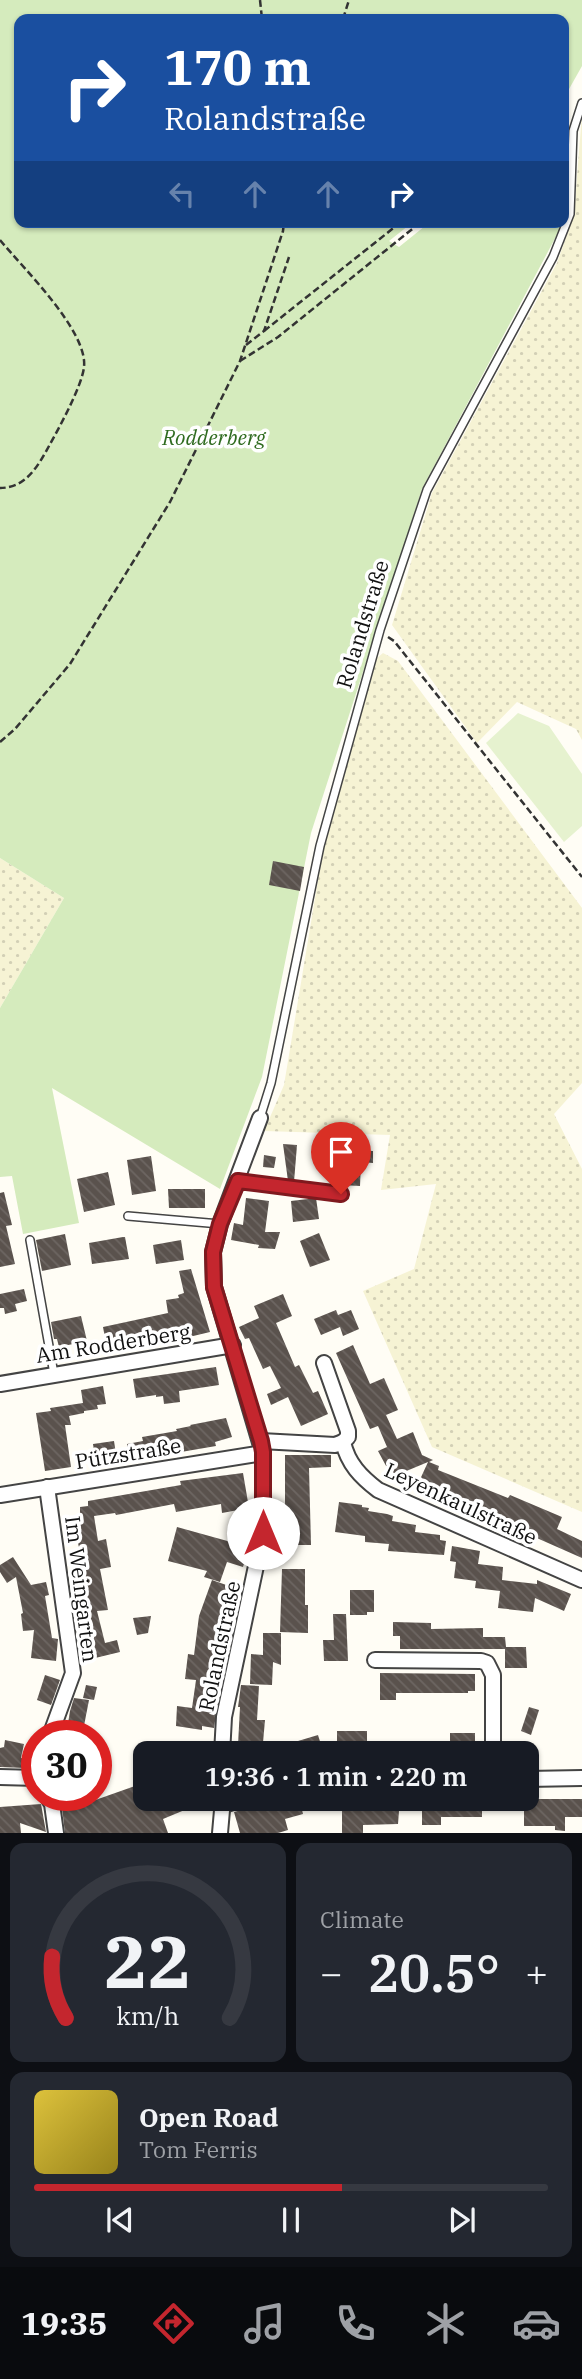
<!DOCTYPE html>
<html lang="en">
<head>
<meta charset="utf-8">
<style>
	body { margin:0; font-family:"IBM Plex Serif",serif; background:#242831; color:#f1f3f6; height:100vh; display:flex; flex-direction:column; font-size:26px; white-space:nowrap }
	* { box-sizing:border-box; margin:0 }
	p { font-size:23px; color:#9ea1a6 }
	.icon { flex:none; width:38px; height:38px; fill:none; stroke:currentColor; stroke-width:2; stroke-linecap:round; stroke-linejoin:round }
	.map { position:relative; height:1833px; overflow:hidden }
	.details { display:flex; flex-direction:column; gap:10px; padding:10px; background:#0d0f14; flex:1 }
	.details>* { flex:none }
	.hud { position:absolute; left:14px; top:14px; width:555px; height:214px; border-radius:14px; box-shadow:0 2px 5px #0004; background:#1a4fa0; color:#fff; overflow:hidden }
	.speed { position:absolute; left:21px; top:1720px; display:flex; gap:14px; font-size:35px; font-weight:700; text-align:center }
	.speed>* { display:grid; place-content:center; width:91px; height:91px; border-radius:50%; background:#171b24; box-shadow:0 2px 5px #0004; line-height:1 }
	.speed .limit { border:10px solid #d22; background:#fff; color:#111 }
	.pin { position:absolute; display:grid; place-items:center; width:60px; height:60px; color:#fff; margin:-72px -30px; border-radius:50% 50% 50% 0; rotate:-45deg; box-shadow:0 0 7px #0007 }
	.pin .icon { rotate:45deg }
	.me { position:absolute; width:77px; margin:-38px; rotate:0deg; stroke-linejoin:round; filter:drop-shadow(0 0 5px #0008) }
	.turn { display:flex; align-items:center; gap:24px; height:147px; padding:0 35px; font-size:32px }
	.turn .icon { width:91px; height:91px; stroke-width:2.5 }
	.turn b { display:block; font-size:49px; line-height:60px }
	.lanes { display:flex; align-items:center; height:66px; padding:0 35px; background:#0003; justify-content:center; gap:35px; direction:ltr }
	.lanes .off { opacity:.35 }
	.big { font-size:52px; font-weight:600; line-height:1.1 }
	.details .widget { flex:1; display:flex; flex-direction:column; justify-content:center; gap:10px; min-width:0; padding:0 24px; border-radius:14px; background:#242831 }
	.details .dial { align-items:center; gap:0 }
	.dial svg { height:182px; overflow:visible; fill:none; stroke:#363941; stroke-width:7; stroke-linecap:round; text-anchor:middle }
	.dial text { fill:#f1f3f6; stroke:none }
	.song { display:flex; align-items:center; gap:21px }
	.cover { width:84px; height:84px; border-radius:10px; background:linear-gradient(135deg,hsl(50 70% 55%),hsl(50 70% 35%)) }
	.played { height:7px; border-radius:4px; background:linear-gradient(90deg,#c4262e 60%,#363941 60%) }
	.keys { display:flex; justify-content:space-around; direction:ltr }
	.heat { display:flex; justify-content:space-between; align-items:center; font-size:38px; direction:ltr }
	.details .tiles { flex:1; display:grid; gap:10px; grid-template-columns:1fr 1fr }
	.widget:last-child { grid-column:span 2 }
	.trip { position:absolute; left:133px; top:1741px; width:406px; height:70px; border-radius:14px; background:#171b24; box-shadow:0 2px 5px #0004; font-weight:600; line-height:70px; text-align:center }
	.tab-bar { display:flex; height:112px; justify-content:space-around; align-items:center; background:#090b0e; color:#9ea1a6 }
	.tab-bar .icon { width:49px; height:49px }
	.tab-bar .active { color:#c4262e }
	.tab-bar b { font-size:32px; color:#f1f3f6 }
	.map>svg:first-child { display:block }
	.farmland { fill:url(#farmland-dots) }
	.green { fill:#d5ebbd }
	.pitch { fill:#e6f2cf }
	.building { fill:url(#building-back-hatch) }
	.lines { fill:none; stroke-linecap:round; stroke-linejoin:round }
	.service-casing { stroke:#444; stroke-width:10 }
	.minor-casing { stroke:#444; stroke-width:18 }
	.path { stroke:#333; stroke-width:2.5; stroke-dasharray:7 3.5; stroke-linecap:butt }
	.service { stroke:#fff; stroke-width:7 }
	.minor { stroke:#fff; stroke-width:14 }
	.route-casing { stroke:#7f191e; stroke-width:18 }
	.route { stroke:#c4262e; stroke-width:12 }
	.labels { text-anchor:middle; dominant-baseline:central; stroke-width:7; stroke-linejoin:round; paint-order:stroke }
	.park-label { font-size:21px; font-style:italic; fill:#2f6b1f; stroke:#fff }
	.street-label { font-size:21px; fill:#111; stroke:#fff }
</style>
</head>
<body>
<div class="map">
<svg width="582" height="1833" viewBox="0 0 582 1833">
	<defs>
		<pattern id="farmland-dots" width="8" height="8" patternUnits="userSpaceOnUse" patternTransform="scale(1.75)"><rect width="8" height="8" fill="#f6f3d4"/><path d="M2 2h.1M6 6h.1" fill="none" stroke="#d2cfb5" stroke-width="1.8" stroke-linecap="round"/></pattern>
		<pattern id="building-back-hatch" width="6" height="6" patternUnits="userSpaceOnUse" patternTransform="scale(1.75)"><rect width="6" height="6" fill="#5a524d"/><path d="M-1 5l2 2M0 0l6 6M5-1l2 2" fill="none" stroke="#6d6662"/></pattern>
	</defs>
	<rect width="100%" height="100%" fill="#fffdf5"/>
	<!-- farmland -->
	<g class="farmland">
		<path d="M582,114V740L576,729L517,702L477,743L392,625L432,493L557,263L574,215Z"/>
		<path d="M383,653L398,661L582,908V1083L554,1114L582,1169V1512L432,1447L363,1291L414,1269L436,1184L381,1190L390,1135L264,1131L284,1085L324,844L371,674L377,658Z"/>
		<path d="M0,858L64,898L0,1008Z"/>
	</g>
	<!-- green -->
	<g class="green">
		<path d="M0,0H582V66L564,98V19H19V222H413L389,241L399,247L430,222H560V229L422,489L311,833L262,1077L220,1189L52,1088L79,1223L23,1234L12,1176L0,1177V1008L64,898L0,858Z"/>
		<path d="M564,129L570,136L564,198Z"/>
	</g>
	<!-- pitch -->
	<path class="pitch" d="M518,713L549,726L582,774V826L564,842L486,743Z"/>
	<!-- building -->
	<g class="building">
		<path d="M273,861L304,867L300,891L269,885Z"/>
		<path d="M283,1144L297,1145L294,1182L288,1181Z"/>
		<path d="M343,1149L373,1151V1163L361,1162L360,1186L341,1185Z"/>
		<path d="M264,1155L276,1157L274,1168L263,1167Z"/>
		<path d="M151,1156L156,1191L132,1195L127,1160Z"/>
		<path d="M108,1172L115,1205L84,1212L77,1179Z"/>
		<path d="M168,1189H205V1208H169Z"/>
		<path d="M4,1192L12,1225L6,1226L15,1264L0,1267V1193Z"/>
		<path d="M246,1198L269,1201L265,1232H280L275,1249L258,1248L259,1245L231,1240L234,1223L243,1225Z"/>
		<path d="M316,1198L319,1219L293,1222L291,1201Z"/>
		<path d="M319,1233L330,1260L310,1267L300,1241Z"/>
		<path d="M65,1234L71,1265L42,1271L36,1240Z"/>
		<path d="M123,1237H125L129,1259L92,1264L89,1243Z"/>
		<path d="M181,1240L184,1260L156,1264L153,1245Z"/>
		<path d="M191,1269L210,1332L189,1337V1334L112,1347L110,1337L105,1338L103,1327L168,1313L166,1300L179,1298L178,1295L184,1293L179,1271Z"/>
		<path d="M24,1289L27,1301L15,1304L17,1311L5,1314L4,1308H0V1294Z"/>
		<path d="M283,1294L292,1316L276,1323L295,1367L299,1365L313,1393L318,1391L328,1414L301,1426L288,1397L271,1405L267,1394L281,1388L270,1366L263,1369L249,1338L245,1339L239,1327L259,1318L254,1306Z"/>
		<path d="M336,1310L338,1315L351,1310L359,1329L343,1336L340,1327L321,1335L314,1319Z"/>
		<path d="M81,1316L87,1341L59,1347L57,1339H54L51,1322Z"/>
		<path d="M353,1345L370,1384L384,1378L398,1410L386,1415L397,1439L413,1432L422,1455L433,1460L429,1462L439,1466L438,1470L508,1498L510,1495L562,1517L557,1529L582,1541V1558L530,1535L523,1543L512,1538L521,1530L417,1486L428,1462L392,1477L378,1451L387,1447L378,1426L370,1429L336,1353Z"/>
		<path d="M216,1367L219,1385L179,1391L180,1402L164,1404L163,1396L156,1397V1395L136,1398L133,1379Z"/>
		<path d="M103,1386L106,1404L97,1405L98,1409L84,1411V1407V1413L69,1416L71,1425H65L71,1467L45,1471L36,1413L51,1411L50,1408L83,1403L81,1390Z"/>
		<path d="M226,1418L232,1437L215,1442L216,1446L146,1458L145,1454L129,1456L127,1444L143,1441L142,1437L177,1431L176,1429L191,1426L190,1425Z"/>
		<path d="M114,1441L116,1454L95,1458L93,1444Z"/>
		<path d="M285,1455H331V1467L309,1468L311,1545H285Z"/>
		<path d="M243,1473L249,1508L222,1513L221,1504L176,1512L174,1504L116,1515L115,1513L94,1516L98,1541L106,1539L111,1567L100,1569L108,1610L97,1611L105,1643L117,1640L120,1652L91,1659L85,1635L91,1631L83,1587L87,1586L73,1519L80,1518V1507L88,1506V1501L181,1485L180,1481Z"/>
		<path d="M339,1502L362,1505V1507L369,1508L368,1511L387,1514L393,1516L392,1521L416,1525L415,1532L440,1535V1540L446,1541L444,1555L388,1551L389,1544L365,1542V1536L335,1532Z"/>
		<path d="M177,1527L249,1547L243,1567L227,1562L220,1582L204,1577L207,1571L168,1561Z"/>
		<path d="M452,1546L480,1551L478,1564L503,1567L502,1580L537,1584V1580L571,1594L564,1611L535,1598L533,1612L498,1608L500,1591L475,1588L476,1581L454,1578L456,1562L450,1561Z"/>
		<path d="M13,1557L31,1585L46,1582L49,1595L45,1596L52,1638L58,1639L56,1661L31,1658L34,1630L23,1631L21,1614L23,1613L16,1577L7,1583L0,1572V1565Z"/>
		<path d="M282,1569H305V1605H308V1633L280,1632Z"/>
		<path d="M212,1580L232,1587L231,1592L233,1593L222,1631L232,1632L228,1650L218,1647L212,1699L218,1700L214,1728L202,1726V1730L176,1726L177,1706L192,1708L196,1680L185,1679L188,1654L194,1655L199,1616Z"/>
		<path d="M350,1590H374V1612H367V1615H350Z"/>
		<path d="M333,1614H346L348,1661H324L323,1640H334Z"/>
		<path d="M151,1616L148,1633L137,1635L133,1618Z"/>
		<path d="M393,1622L431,1623V1629L483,1628V1637H505L506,1647H526L527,1668H505V1649H400V1636H393Z"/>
		<path d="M263,1633H281V1665L273,1662L272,1685L250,1684L251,1654L263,1655Z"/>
		<path d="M380,1673L475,1674V1691H468V1693H396V1700H380Z"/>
		<path d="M45,1675L60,1680L51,1705L37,1700Z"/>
		<path d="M86,1685L97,1687L94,1700L83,1698Z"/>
		<path d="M241,1685L259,1686L257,1720H265L262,1754H240L238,1745L240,1707H238Z"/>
		<path d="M74,1698L89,1700L82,1736H66L70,1711Z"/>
		<path d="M529,1707L539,1710L531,1735L521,1731Z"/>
		<rect x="337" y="1731" width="30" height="23"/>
		<path d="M450,1733H475V1754L411,1753V1741H450Z"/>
		<path d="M318,1735L324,1754H301L298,1741Z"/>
		<path d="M5,1740L24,1744L21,1758L26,1759L25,1768L0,1767V1748L4,1747Z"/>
		<path d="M135,1786L140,1799L145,1797V1799H211L163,1819L168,1833H65L62,1808L66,1807L63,1796H82L84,1804Z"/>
		<path d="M380,1799H482V1817H441V1825H422V1810L399,1811L398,1824L363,1825V1833H342V1807H380Z"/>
		<path d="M524,1799H582V1817H565V1831L555,1830V1826H524Z"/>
		<path d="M268,1802L270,1808L300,1802L303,1814L285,1819L288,1830L278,1833H240L234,1812Z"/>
		<path d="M41,1804L46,1832L20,1823L21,1833H0V1807Z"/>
	</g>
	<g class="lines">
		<defs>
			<g id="service">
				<path d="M260,1118L271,1083L320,846L380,630L427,490L553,257L570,214L573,131L582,103"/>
				<path d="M238,1181L341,1194"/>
				<path d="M128,1216L220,1224"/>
				<path d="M30,1240L54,1374"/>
			</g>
			<g id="minor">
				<path d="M324,1363L348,1431V1437L343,1442C348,1464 361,1477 378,1490L582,1580"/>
				<path d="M0,1384L233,1345"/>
				<path d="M261,1441L335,1445L343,1442"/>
				<path d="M47,1487L73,1673L50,1736"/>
				<path d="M0,1495L263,1453"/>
				<path d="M375,1660L481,1661L487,1663L493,1675V1754"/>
				<path d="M222,1754L224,1717L263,1533V1453L214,1287L213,1252L220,1224L260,1118"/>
				<path d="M0,1777L37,1778"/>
				<path d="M527,1779L582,1778"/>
				<path d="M47,1796L52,1804L56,1833"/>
				<path d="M224,1805L243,1799"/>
				<path d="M220,1833L223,1799"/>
			</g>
		</defs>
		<!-- service casing -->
		<use href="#service" class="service-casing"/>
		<!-- minor casing -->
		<use href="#minor" class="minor-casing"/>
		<!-- path -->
		<g class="path">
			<path d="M260,0L262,19"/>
			<path d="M343,19L349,0"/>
			<path d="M0,240C23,268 88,331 84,367C82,386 59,428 49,446C38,466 26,488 0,488"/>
			<path d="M264,331L401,222"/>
			<path d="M246,345L264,331L289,257"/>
			<path d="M240,361L278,337L421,222"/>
			<path d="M388,637L394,641L582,877"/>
			<path d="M0,742L15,729L70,664L170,502L240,361L283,231L284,222"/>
		</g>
		<!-- service -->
		<use href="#service" class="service"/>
		<!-- minor -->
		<use href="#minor" class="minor"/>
	</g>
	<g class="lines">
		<defs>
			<path id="route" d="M263,1533V1452L261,1441L214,1287L213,1252L220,1224L238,1181L341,1194"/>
		</defs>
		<!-- route casing -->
		<use href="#route" class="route-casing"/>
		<!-- route -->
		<use href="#route" class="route"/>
	</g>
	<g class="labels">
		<!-- park labels -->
		<g class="park-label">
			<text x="214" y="437">Rodderberg</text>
		</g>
		<!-- street labels -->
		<g class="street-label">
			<text transform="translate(362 624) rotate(-73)">Rolandstraße</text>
			<text transform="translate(113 1343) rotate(-9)">Am Rodderberg</text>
			<text transform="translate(128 1453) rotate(-9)">Pützstraße</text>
			<text transform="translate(461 1503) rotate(25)">Leyenkaulstraße</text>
			<text transform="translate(82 1589) rotate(83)">Im Weingarten</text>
			<text transform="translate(219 1646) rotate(-78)">Rolandstraße</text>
		</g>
	</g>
</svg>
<div class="speed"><div class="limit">30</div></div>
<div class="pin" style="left:341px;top:1194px;background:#d93025"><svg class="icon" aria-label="arrive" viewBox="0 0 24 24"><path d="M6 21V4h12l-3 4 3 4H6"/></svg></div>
<svg class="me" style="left:263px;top:1533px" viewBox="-20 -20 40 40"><circle r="19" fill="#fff"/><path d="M0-13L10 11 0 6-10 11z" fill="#c4262e"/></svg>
<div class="trip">19:36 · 1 min · 220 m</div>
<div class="hud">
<div class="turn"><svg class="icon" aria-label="right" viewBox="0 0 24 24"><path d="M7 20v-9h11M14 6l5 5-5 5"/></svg><div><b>170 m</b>Rolandstraße</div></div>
<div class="lanes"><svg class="icon off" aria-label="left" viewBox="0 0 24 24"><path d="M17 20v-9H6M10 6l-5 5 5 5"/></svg><svg class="icon off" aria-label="ahead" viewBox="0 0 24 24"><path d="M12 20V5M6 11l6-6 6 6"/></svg><svg class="icon off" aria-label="ahead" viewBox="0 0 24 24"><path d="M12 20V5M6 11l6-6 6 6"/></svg><svg class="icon" aria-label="right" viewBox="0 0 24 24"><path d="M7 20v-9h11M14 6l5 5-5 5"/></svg></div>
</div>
</div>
<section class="details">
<div class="tiles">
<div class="widget dial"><svg viewBox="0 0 100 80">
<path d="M14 69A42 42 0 1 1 86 69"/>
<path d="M14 69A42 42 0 0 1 8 42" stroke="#c4262e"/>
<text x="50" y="56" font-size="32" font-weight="700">22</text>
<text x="50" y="72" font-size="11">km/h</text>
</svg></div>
<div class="widget"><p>Climate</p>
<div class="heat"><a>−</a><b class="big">20.5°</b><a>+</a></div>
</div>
<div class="widget">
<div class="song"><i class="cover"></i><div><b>Open Road</b><p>Tom Ferris</p></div></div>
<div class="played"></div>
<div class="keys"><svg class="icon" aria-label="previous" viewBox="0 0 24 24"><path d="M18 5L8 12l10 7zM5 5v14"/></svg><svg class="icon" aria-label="pause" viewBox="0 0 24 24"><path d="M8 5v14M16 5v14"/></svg><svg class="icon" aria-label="next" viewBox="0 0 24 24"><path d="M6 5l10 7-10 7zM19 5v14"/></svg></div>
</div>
</div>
</section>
<nav class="tab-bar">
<b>19:35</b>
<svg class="icon active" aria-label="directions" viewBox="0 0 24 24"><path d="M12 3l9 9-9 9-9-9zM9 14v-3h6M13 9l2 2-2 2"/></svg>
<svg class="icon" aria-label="music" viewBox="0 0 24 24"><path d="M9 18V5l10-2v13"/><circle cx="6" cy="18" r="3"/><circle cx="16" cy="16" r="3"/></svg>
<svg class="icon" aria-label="phone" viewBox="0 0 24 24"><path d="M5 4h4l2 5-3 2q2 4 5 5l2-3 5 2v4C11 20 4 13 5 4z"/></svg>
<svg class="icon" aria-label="climate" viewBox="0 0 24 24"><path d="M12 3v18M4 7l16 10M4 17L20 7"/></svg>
<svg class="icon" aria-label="car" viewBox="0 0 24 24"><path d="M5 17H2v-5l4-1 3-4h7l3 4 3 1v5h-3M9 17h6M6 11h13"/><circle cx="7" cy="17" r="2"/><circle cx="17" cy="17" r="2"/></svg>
</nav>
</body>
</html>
